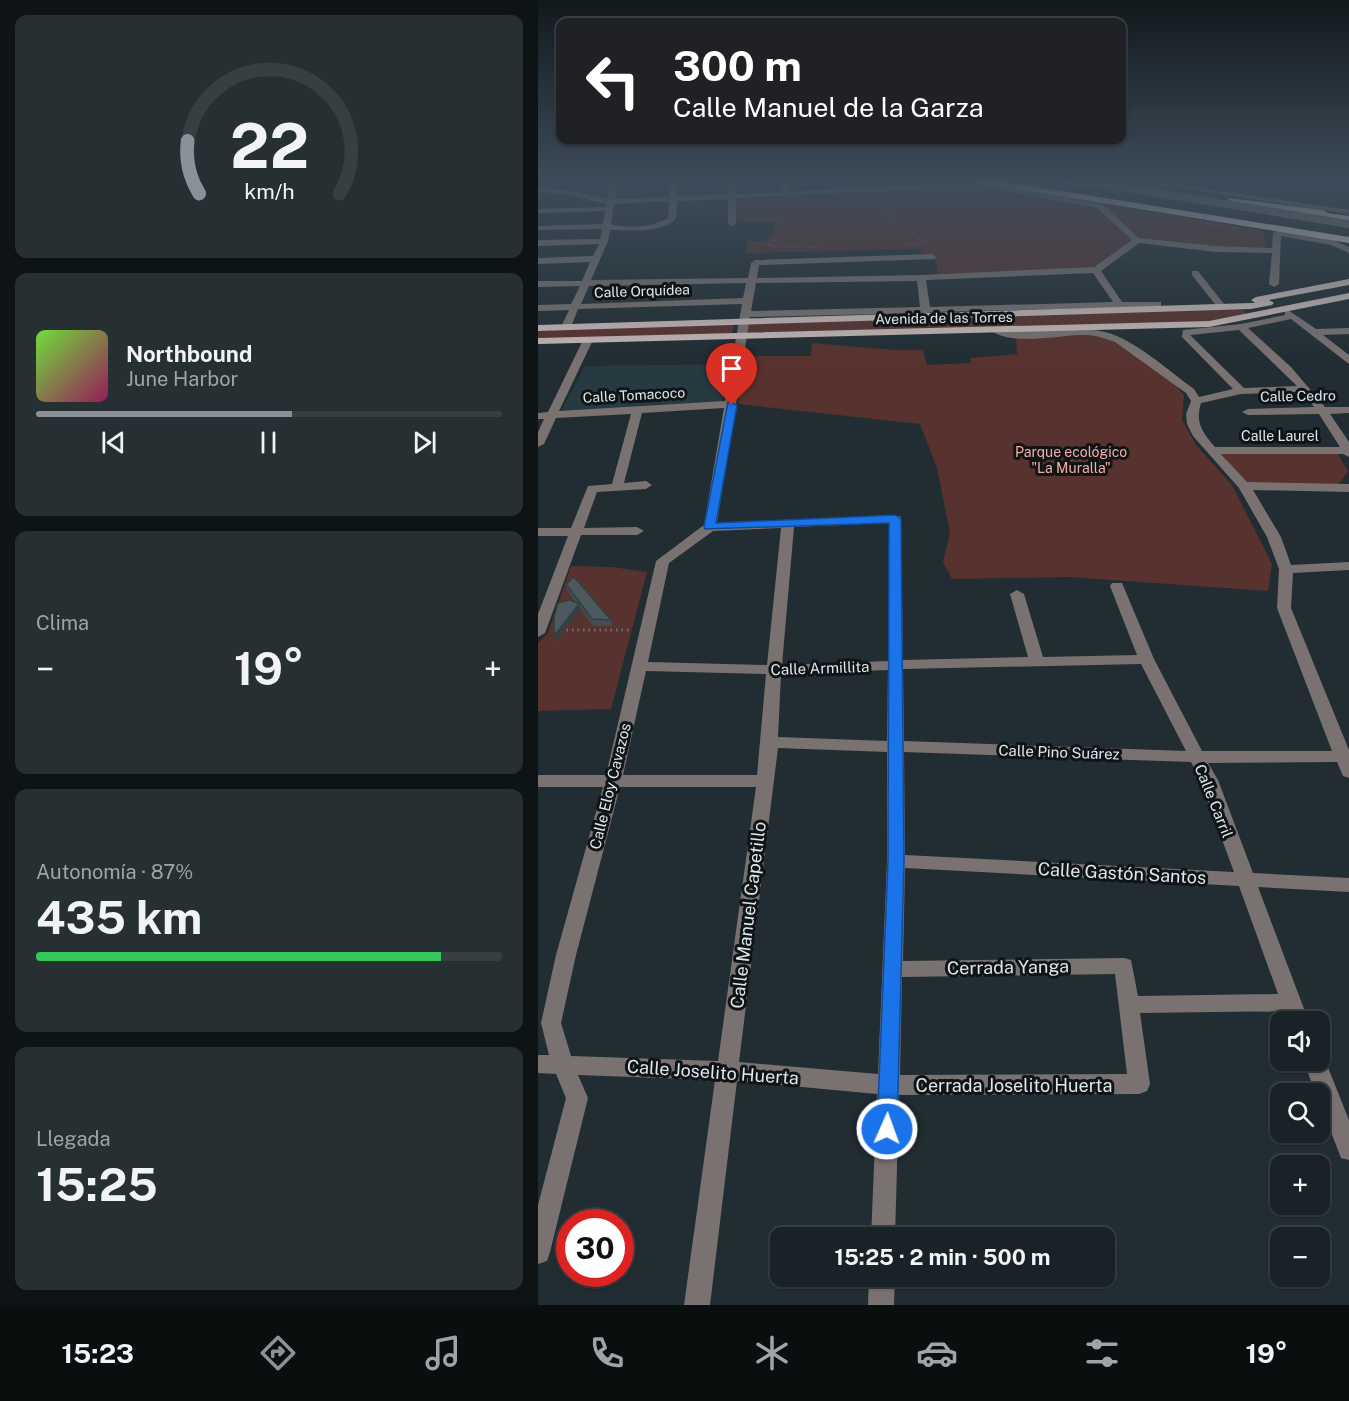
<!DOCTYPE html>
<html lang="es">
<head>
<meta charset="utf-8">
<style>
	body { margin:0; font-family:"Public Sans",sans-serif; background:#262f32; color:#f1f3f6; height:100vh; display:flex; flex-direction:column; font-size:22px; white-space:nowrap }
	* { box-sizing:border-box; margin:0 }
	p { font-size:20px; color:#9fa4a7 }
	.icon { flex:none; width:33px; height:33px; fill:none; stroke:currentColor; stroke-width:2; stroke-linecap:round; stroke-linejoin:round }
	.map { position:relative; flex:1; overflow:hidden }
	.details { display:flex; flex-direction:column; gap:15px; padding:15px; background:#0e1315; width:538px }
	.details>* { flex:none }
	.banner { position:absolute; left:18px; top:18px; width:570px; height:126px; border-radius:12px; box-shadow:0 2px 4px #0004,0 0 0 2px #373f43; background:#202124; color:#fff; overflow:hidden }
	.controls { position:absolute; left:732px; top:1011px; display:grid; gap:12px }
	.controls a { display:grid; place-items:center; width:60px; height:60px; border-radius:12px; background:#192226; box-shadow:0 2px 4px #0004,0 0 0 2px #373f43; font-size:30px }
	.speed { position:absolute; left:18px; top:1209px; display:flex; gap:12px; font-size:30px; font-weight:700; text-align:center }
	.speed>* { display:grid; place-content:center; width:78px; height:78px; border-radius:50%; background:#192226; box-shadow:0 2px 4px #0004,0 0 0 2px #373f43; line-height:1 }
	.speed .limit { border:9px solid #d22; background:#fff; color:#111 }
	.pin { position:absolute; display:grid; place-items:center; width:51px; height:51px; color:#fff; margin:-62px -26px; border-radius:50% 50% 50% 0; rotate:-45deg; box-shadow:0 0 6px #0007 }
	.pin .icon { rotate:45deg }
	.me { position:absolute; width:66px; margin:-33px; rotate:2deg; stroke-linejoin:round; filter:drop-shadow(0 0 4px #0008) }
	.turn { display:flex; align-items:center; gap:21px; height:126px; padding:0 18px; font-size:27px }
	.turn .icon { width:78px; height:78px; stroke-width:2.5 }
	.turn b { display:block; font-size:42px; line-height:51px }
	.big { font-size:45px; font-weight:700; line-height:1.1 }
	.details .card { flex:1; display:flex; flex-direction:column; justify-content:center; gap:9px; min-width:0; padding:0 21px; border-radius:12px; background:#262f32 }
	.details .dial { align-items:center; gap:0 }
	.dial svg { height:156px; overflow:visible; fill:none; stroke:#373f43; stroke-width:7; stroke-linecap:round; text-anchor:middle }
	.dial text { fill:#f1f3f6; stroke:none }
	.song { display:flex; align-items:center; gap:18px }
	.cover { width:72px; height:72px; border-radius:9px; background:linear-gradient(135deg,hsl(100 70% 55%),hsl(330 70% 35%)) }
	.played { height:6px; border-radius:3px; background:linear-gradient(90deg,#8c9099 55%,#373f43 55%) }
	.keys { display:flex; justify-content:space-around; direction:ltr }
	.heat { display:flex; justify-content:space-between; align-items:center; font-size:33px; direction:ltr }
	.charge { height:9px; border-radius:4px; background:linear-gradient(90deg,#34c759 87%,#373f43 0) }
	.trip { position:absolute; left:232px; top:1227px; width:345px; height:60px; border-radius:12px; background:#192226; box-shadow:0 2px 4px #0004,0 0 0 2px #373f43; font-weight:700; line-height:60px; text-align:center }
	.menu { display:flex; height:96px; justify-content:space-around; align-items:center; background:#0a0e0f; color:#9fa4a7 }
	.menu .icon { width:42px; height:42px }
	.menu .current { color:#8c9099 }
	.menu b { font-size:27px; color:#f1f3f6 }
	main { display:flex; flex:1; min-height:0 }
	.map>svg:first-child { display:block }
	.built { fill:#273a41 }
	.green { fill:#58322e }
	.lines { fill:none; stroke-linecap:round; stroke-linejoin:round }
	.minor-tunnel { stroke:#3e494e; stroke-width:8; stroke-dasharray:8 4.5; stroke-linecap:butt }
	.path-far1 { stroke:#667175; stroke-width:1.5; stroke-dasharray:1 2; stroke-linecap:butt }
	.path { stroke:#667175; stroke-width:3; stroke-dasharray:1.5 4; stroke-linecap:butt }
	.minor { fill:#797271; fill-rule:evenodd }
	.major { fill:#c7b9b7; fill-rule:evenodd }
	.highway { fill:#e6d5d3; fill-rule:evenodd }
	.path-bridge { stroke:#667175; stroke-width:1.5; stroke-dasharray:1 2; stroke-linecap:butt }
	.minor-bridge { stroke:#797271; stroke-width:8 }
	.wall { fill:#414d52 }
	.shaded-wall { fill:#353f42 }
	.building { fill:#4c5a5f; stroke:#353f42; stroke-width:1.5 }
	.route { fill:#1a73e8; stroke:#114b97; stroke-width:1.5 }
	.labels { text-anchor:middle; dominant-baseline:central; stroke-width:6; stroke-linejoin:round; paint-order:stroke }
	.far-street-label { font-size:14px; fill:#dfe7eb; stroke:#0f1417 }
	.far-park-label { font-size:14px; fill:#f6aea4; stroke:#0f1417 }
	.street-label { font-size:15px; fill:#dfe7eb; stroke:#0f1417 }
	.near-street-label { font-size:18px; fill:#dfe7eb; stroke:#0f1417 }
</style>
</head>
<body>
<main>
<section class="details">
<div class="card dial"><svg viewBox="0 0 100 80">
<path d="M14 69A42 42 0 1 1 86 69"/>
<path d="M14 69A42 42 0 0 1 8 42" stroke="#8c9099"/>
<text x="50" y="56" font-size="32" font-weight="700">22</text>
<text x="50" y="72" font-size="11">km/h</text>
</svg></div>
<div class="card">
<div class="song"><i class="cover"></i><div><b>Northbound</b><p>June Harbor</p></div></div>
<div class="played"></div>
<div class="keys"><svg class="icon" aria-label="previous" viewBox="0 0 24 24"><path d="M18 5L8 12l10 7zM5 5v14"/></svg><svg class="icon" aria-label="pause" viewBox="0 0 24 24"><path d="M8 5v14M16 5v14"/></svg><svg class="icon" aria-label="next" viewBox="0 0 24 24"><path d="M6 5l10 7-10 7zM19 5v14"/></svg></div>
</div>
<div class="card"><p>Clima</p>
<div class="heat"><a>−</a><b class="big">19°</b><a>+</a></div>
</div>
<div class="card"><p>Autonomía · 87%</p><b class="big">435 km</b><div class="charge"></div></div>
<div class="card"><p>Llegada</p><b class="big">15:25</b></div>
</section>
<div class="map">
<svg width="811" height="1305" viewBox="0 0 811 1305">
	<rect width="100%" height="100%" fill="#212d32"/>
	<!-- built -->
	<path class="built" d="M192,364L183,403L23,411L47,366Z"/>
	<!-- green -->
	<g class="green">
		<path d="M442,188L556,206L594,240L550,270L400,275L397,257H386L380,249L208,253L209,241H229L238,222H199V199Z"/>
		<path d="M560,203L725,230L728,249L680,248L602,238Z"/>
		<path d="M697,309L707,311L708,315L670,322L207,334L209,324Z"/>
		<path d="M196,325L194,333L191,335L0,341V329Z"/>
		<path d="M551,335L574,340L636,383L646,395L644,420L658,445L694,485L734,564L730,591L531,577L414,579L405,562L412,533L399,468L382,424L200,404L206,356H273L274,343L358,350H385L389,365L433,363L432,358L479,354L478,338Z"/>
		<path d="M683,453L800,454L810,471L800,485L710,484Z"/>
		<path d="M33,566L74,567L109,572L73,709L0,711V643L10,633Z"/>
	</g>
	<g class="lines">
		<!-- minor-tunnel -->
		<path class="minor-tunnel" d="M476,187L488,179"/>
		<!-- path-far1 -->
		<g class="path-far1">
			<path d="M341,200L356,222L387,243"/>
			<path d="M206,220L239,219L250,224L231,246"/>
			<path d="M368,244L387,243"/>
			<path d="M231,246L280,247"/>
		</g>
		<!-- path -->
		<path class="path" d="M23,630H94"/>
		<!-- minor -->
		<g class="minor">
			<path d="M72,179H80L77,199L131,197L132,179H140L139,196L190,194V179H198V194L245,192L242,179H250L252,191L448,183L564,204L601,238L678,246L734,248L735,233L739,231L795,240L811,247V253L793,245L743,236L741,284L736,287L731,284L734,253L678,252L601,243L563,271L584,302H623V306L620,307L392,312L391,317H385L383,313L212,317L179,523L362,516L363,519L365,660L490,657L472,594L479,590L486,594L505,657L599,655L572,586L574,583H584L616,659L664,751H794L739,608L741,569L729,537L701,488L655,436L649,424L648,414L653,401L648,393L577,342C568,339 560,336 550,335C522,334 475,347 452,330L457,327C494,336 530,324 567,332C596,339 631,371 656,389L661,397L695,389L644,337L645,330L703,324L747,315V311L750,310L778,329L811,328V334L785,335L811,355V364L753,319L710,328L753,367L787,407H811V413L792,414L811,442V457L805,454H683L709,482L811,484V492L715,490L743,537L753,565L811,562V570L755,573L753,608L811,750V778L805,776L799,762L670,763L680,780L715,873L811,878V892L720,887L771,1022H750L746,1011L602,1013L612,1084L609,1091L601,1094L361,1095L357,1238H333L339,1094L199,1081L172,1305H146L177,1080L40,1075L50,1098L12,1252L9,1261L0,1264V1205L28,1098L18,1074L0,1073V1055H11L3,1023L18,955L65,787H0V775H68L118,561L166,525L186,408L104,413L86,483L108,481L114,485L108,489L59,492L46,528L99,527L106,531L99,535H43L7,633L0,637V614L30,536H0V528H33L50,486L74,484L93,414L18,418L6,444L0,447V432L6,419H0V413L10,412L45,340L50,337L55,340L21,411L187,401L204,304L40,309L33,327L28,330L23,327L31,310L0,311V305L33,304L42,286L0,287V281H44L52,262L0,264V258L55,256L61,244L0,246V240L62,239L64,229L0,230V226L65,224L67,211L0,213V209L68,207V204L27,194L0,192V188L28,190L69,199ZM444,187L559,208L594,240L556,267L383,275L219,278L221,265L397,259L398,257L394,254L217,260L213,263L210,278L53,280L70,241L72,230C93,230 121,234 138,219L139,201L190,199V224L194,226L198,224V198ZM131,201L130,218C115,227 89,229 73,224L76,204ZM555,273L575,302L392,307L388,280ZM379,281L382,307L213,311L218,283ZM208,283L205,298L43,304L51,286ZM701,330L759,386L706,388L652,335ZM764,392L776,407L710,409L704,412L710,415L781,414L802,447H677C664,432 657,422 663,403L703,394ZM351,523L350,661L244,665L256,527ZM243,528L229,665L110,662L131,563L175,531ZM603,664L648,751L366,741L365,669ZM350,670L349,741L240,737L243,674ZM108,671L228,674L219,775H85ZM240,748L349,752V861L340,1074L201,1062ZM366,752L653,762L662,780L696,872L367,855ZM82,787H218L180,1061L33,1056L23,1023L38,955ZM367,868L701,886L740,994L600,996L593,960L586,958L365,961ZM577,974L589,1074L362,1075L364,977Z"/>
			<path d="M584,179H602L811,210V214Z"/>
			<path d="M654,271H660L686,304V308H680L654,275Z"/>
			<path d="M782,1053L787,1060L811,1120V1160L803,1158L782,1103V1094H778L765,1060H782Z"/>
			<path d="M331,1276H357L356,1305H330Z"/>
		</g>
		<!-- major -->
		<g class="major">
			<path d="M811,279V285L731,300L736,303L734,305L713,309L0,331V325L713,303H717L713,300L718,297Z"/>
			<path d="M811,293V299L671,327L0,344V338L671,321Z"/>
		</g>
		<!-- highway -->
		<g class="highway">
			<path d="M430,179H449L811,237V243L434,182Z"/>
			<path d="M514,179H536L558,184L554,187L518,182Z"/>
			<path d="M692,198L785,210L790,213L811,216V222L689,203V199Z"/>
		</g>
		<!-- path-bridge -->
		<path class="path-bridge" d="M670,215L661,222L703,229"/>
		<!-- minor-bridge -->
		<path class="minor-bridge" d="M533,179L811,224"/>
	</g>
	<!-- wall -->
	<path class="wall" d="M28,584L73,620L74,626H55L42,608V610L17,642L16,636L38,603L29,590Z"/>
	<!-- shaded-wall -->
	<path class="shaded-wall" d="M41,604L42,610L17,642L16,636Z"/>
	<!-- building -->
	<g class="building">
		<path d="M36,577L73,620L54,619L28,584Z"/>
		<path d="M32,600L41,604L16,636V617L20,603Z"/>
	</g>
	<!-- sky -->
	<linearGradient id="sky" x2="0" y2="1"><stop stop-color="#12191c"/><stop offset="0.5" stop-color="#3d4c5a"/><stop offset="1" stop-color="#3d4c5a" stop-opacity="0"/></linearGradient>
	<rect width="811" height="361" fill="url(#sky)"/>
	<!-- route -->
	<path class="route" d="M190,402L199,405L178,523L357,515L363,519L366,861L359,1129L356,1136L349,1138L342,1136L339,1129L350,861L351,523L167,529L166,527Z"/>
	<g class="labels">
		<!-- far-street labels -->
		<g class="far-street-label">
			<text transform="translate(104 291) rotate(-2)">Calle Orquídea</text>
			<text transform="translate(406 318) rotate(-1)">Avenida de las Torres</text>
			<text transform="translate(96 395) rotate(-3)">Calle Tomacoco</text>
			<text transform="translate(760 396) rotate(-1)">Calle Cedro</text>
			<text x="742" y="436">Calle Laurel</text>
		</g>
		<!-- far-park labels -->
		<g class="far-park-label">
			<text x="533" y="452">Parque ecológico<tspan x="533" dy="16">"La Muralla"</tspan></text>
		</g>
		<!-- street labels -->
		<g class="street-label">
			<text transform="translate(282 668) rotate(-2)">Calle Armillita</text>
			<text transform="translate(521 752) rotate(2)">Calle Pino Suárez</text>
			<text transform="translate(72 786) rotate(-76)">Calle Eloy Cavazos</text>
			<text transform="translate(676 801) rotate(68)">Calle Carril</text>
		</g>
		<!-- near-street labels -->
		<g class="near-street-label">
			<text transform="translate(584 873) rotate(3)">Calle Gastón Santos</text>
			<text transform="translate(210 915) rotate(-83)">Calle Manuel Capetillo</text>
			<text transform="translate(470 967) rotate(-1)">Cerrada Yanga</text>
			<text transform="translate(175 1072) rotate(4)">Calle Joselito Huerta</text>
			<text x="476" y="1085">Cerrada Joselito Huerta</text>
		</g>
	</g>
</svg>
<div class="controls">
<a><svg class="icon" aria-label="sound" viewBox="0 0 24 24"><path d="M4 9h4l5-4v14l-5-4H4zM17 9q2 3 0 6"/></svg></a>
<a><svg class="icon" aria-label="search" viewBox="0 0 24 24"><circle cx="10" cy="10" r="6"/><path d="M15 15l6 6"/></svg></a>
<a>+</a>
<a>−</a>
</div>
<div class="speed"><div class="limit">30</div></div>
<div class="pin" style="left:194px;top:405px;background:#d93025"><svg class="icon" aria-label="arrive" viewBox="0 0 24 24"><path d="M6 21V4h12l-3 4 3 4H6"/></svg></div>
<svg class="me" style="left:349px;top:1129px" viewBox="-20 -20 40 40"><circle r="17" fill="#1a73e8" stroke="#fff" stroke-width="3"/><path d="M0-11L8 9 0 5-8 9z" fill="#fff"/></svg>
<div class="trip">15:25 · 2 min · 500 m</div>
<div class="banner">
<div class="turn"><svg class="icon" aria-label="left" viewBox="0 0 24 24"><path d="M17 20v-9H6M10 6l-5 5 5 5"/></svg><div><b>300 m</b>Calle Manuel de la Garza</div></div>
</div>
</div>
</main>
<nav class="menu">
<b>15:23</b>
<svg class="icon current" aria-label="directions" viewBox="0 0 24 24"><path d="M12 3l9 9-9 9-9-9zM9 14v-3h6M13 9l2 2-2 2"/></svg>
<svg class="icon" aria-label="music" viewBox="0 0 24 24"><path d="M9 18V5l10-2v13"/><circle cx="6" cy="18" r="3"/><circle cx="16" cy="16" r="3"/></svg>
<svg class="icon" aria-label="phone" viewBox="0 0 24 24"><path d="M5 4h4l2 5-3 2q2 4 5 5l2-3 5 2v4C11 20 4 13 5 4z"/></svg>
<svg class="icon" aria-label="climate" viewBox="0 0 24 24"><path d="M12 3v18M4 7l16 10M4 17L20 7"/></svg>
<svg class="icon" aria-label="car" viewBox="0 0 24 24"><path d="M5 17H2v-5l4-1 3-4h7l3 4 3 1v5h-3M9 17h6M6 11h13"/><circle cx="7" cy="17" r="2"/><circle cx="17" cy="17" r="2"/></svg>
<svg class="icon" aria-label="filters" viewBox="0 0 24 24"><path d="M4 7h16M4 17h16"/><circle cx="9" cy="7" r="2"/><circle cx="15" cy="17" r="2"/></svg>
<b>19°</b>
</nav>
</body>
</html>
